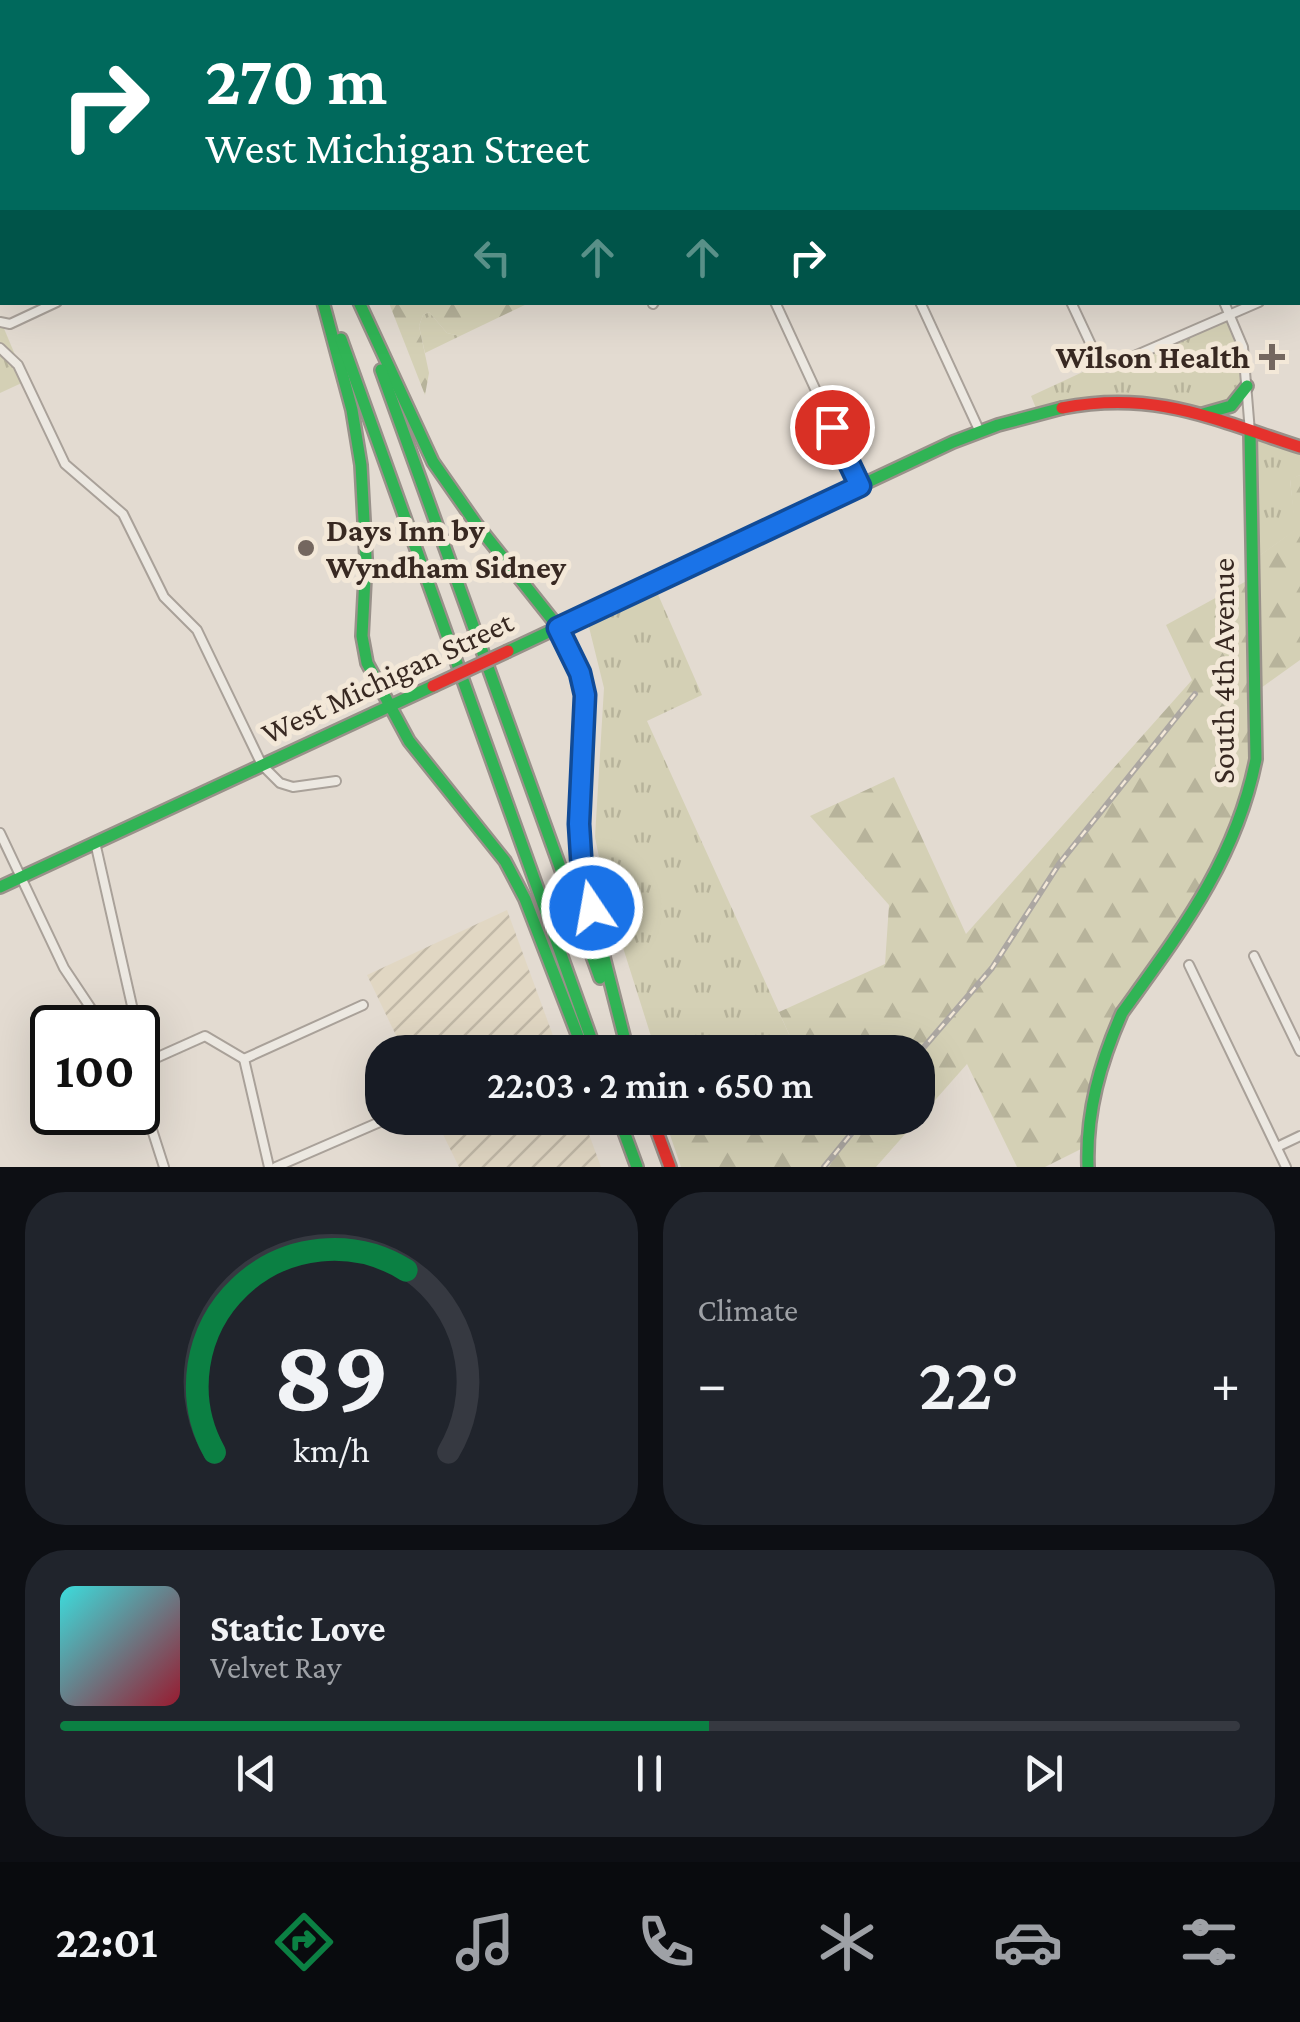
<!DOCTYPE html>
<html lang="en">
<head>
<meta charset="utf-8">
<style>
	body { margin:0; font-family:"Crimson Pro",serif; background:#20242c; color:#f1f3f6; height:100vh; display:flex; flex-direction:column; font-size:38px; white-space:nowrap }
	* { box-sizing:border-box; margin:0 }
	p { font-size:32px; color:#9ea1a6 }
	.icon { flex:none; width:55px; height:55px; fill:none; stroke:currentColor; stroke-width:2; stroke-linecap:round; stroke-linejoin:round }
	.map { position:relative; height:1167px; overflow:hidden }
	.side { display:flex; flex-direction:column; gap:25px; padding:25px; background:#0d0f14; flex:1 }
	.side>* { flex:none }
	.hud { position:absolute; left:0px; top:0px; width:1300px; height:305px; box-shadow:0 10px 40px #0002; background:#00695c; color:#fff; overflow:hidden }
	.speed { position:absolute; left:30px; top:1005px; display:flex; gap:20px; font-size:50px; font-weight:700; text-align:center }
	.speed>* { display:grid; place-content:center; width:130px; height:130px; border-radius:50%; background:#171b24; box-shadow:0 10px 40px #0002; line-height:1 }
	.speed .limit { border:5px solid #111; border-radius:15px; background:#fff; color:#111 }
	.pin { position:absolute; display:grid; place-items:center; width:85px; height:85px; color:#fff; margin:-42px; border:5px solid #fff; border-radius:50%; box-shadow:0 2px 10px #0007 }
	.me { position:absolute; width:110px; margin:-55px; rotate:348deg; stroke-linejoin:round; filter:drop-shadow(0 0 8px #0008) }
	.turn { display:flex; align-items:center; gap:35px; height:210px; padding:0 40px; font-size:45px }
	.turn .icon { width:130px; height:130px; stroke-width:2.5 }
	.turn b { display:block; font-size:70px; line-height:85px }
	.lanes { display:flex; align-items:center; height:95px; padding:0 40px; background:#0003; justify-content:center; gap:50px; direction:ltr }
	.lanes .off { opacity:.35 }
	.big { font-size:75px; font-weight:600; line-height:1.1 }
	.side .card { flex:1; display:flex; flex-direction:column; justify-content:center; gap:15px; min-width:0; padding:0 35px; border-radius:40px; background:#20242c }
	.side .dial { align-items:center; gap:0 }
	.dial svg { height:260px; overflow:visible; fill:none; stroke:#363941; stroke-width:7; stroke-linecap:round; text-anchor:middle }
	.dial text { fill:#f1f3f6; stroke:none }
	.song { display:flex; align-items:center; gap:30px }
	.cover { width:120px; height:120px; border-radius:15px; background:linear-gradient(135deg,hsl(180 70% 55%),hsl(350 70% 35%)) }
	.played { height:10px; border-radius:5px; background:linear-gradient(90deg,#0b8043 55%,#363941 55%) }
	.keys { display:flex; justify-content:space-around; direction:ltr }
	.heat { display:flex; justify-content:space-between; align-items:center; font-size:55px; direction:ltr }
	.side .tiles { flex:1; display:grid; gap:25px; grid-template-columns:1fr 1fr }
	.card:last-child { grid-column:span 2 }
	.trip { position:absolute; left:365px; top:1035px; width:570px; height:100px; border-radius:40px; background:#171b24; box-shadow:0 10px 40px #0002; font-weight:600; line-height:100px; text-align:center }
	.tab-bar { display:flex; height:160px; justify-content:space-around; align-items:center; background:#090b0e; color:#9ea1a6 }
	.tab-bar .icon { width:70px; height:70px }
	.tab-bar .selected { color:#0b8043 }
	.tab-bar b { font-size:45px; color:#f1f3f6 }
	.map>svg:first-child { display:block }
	.farmland { fill:url(#farmland-furrows) }
	.grass { fill:url(#grass-tufts) }
	.forest { fill:url(#forest-firs) }
	.lines { fill:none; stroke-linecap:round; stroke-linejoin:round }
	.street-casing { stroke:#a9a199; stroke-width:12 }
	.fast-casing { stroke:#99918a; stroke-width:16 }
	.jam-casing { stroke:#99918a; stroke-width:16 }
	.street { stroke:#ece8e1; stroke-width:8 }
	.fast { stroke:#30b455; stroke-width:11 }
	.jam { stroke:#e5322d; stroke-width:11 }
	.rail-casing { stroke:#aca7a2; stroke-width:6 }
	.rail { stroke:#f3e8d8; stroke-width:2.5; stroke-dasharray:8; stroke-linecap:butt }
	.jam-bridge-casing { stroke:#99918a; stroke-width:16; stroke-linecap:butt }
	.jam-bridge { stroke:#e5322d; stroke-width:11 }
	.route-casing { stroke:#114b97; stroke-width:25 }
	.route { stroke:#1a73e8; stroke-width:18 }
	.poi-dot { fill:#74675f; stroke:#f3e8d8; stroke-width:4 }
	.labels { text-anchor:middle; dominant-baseline:central; stroke-width:10; stroke-linejoin:round; paint-order:stroke }
	.poi-label { font-size:32px; font-weight:bold; fill:#382922; stroke:#f3e8d8; text-anchor:end }
	.street-label { font-size:32px; fill:#382922; stroke:#f3e8d8 }
</style>
</head>
<body>
<div class="map">
<svg width="1300" height="1167" viewBox="0 0 1300 1167">
	<defs>
		<pattern id="farmland-furrows" width="10" height="10" patternUnits="userSpaceOnUse" patternTransform="scale(2.5)"><rect width="10" height="10" fill="#e1d7c3"/><path d="M-1 1l2-2M0 10L10 0M9 11l2-2" fill="none" stroke="#c2b9a7"/></pattern>
		<pattern id="grass-tufts" width="24" height="20" patternUnits="userSpaceOnUse" patternTransform="scale(2.5)"><rect width="24" height="20" fill="#d4d0b5"/><path d="M3 7l-1-3M5 7V3M7 7l1-3M15 17l-1-3M17 17v-4M19 17l1-3" fill="none" stroke="#b7b39b"/></pattern>
		<pattern id="forest-firs" width="22" height="20" patternUnits="userSpaceOnUse" patternTransform="scale(2.5)"><rect width="22" height="20" fill="#d4d0b5"/><path d="M5 1l3.5 6h-7zM16 11l3.5 6h-7z" fill="#b7b39b"/></pattern>
	</defs>
	<rect width="100%" height="100%" fill="#e3dbd1"/>
	<!-- farmland -->
	<g class="farmland">
		<path d="M507,910L559,1052H404L367,975Z"/>
		<path d="M435,1118H583L601,1167H459Z"/>
	</g>
	<!-- grass -->
	<g class="grass">
		<path d="M429,312L447,333L460,336L425,353L419,326L423,315Z"/>
		<path d="M1231,315L1243,347L1247,386L1219,412L1134,401L1038,413L1031,396L1100,364L1109,367Z"/>
		<path d="M0,319L26,381L0,393Z"/>
		<path d="M1250,432L1300,447V475L1290,480L1296,530L1252,561Z"/>
		<path d="M653,583L702,695L647,721L797,1052H656L607,897L595,837L604,688L586,615Z"/>
	</g>
	<!-- forest -->
	<g class="forest">
		<path d="M389,303H529L460,336L447,333L429,312L423,315L419,326L429,373L425,395Z"/>
		<path d="M1300,475V660L1254,693L1256,759L1225,862L1122,1013L1098,1068L1087,1146L1045,1167H1017L967,1064L876,1167H681L669,1132L706,1118H918V1052H797L779,1012L885,964L889,905L810,816L894,777L966,934L1192,680L1166,625L1252,578V561L1295,530L1290,479Z"/>
	</g>
	<g class="lines">
		<defs>
			<g id="street">
				<path d="M357,0L358,2"/>
				<path d="M454,0L455,2"/>
				<path d="M614,0L616,2"/>
				<path d="M718,0L720,2"/>
				<path d="M929,0L930,2"/>
				<path d="M1084,0L1086,2"/>
				<path d="M1219,0L1220,2"/>
				<path d="M131,2L137,0"/>
				<path d="M481,2L486,0"/>
				<path d="M686,2L691,0"/>
				<path d="M1284,2L1289,0"/>
				<path d="M0,59L2,58"/>
				<path d="M1298,137L1300,136"/>
				<path d="M0,149L2,154"/>
				<path d="M1298,170L1300,176"/>
				<path d="M1298,285L1300,284"/>
				<path d="M775,302L860,486"/>
				<path d="M920,302L980,432"/>
				<path d="M1071,302L1100,364L1109,367L1259,302"/>
				<path d="M1224,302L1243,347L1250,432"/>
				<path d="M653,304L654,302"/>
				<path d="M0,322L10,324L57,302"/>
				<path d="M0,348L18,365L65,464L123,514L164,597L197,630L262,765L280,783L293,787L336,781"/>
				<path d="M0,833L64,968L104,1028"/>
				<path d="M95,842L137,1028"/>
				<path d="M1254,956L1300,1051"/>
				<path d="M1189,965L1286,1167"/>
				<path d="M138,1031L140,1041"/>
				<path d="M244,1059L363,1005"/>
				<path d="M244,1059L269,1167"/>
				<path d="M138,1066L205,1036L244,1059"/>
				<path d="M138,1086L164,1167"/>
				<path d="M1277,1147L1300,1136"/>
				<path d="M276,1167L389,1118"/>
			</g>
			<g id="fast">
				<path d="M221,0L222,2"/>
				<path d="M251,0L252,2"/>
				<path d="M323,302L352,410L361,465L366,558L362,636L367,663L409,741L505,861L525,899L584,1052"/>
				<path d="M359,302L433,462L477,525L559,628L580,673L585,695L579,775L582,871L628,1052"/>
				<path d="M341,339L596,1052"/>
				<path d="M381,370L600,978"/>
				<path d="M1203,414L1231,406L1247,386"/>
				<path d="M508,651L953,442L998,425L1062,408"/>
				<path d="M0,887L433,686"/>
				<path d="M619,1118L637,1167"/>
				<path d="M1088,1167C1086,1112 1100,1063 1122,1013C1181,931 1236,860 1256,759L1250,432"/>
			</g>
			<g id="jam">
				<path d="M1062,408C1155,390 1213,419 1300,447"/>
				<path d="M652,1118L670,1167"/>
			</g>
		</defs>
		<!-- street casing -->
		<use href="#street" class="street-casing"/>
		<!-- fast casing -->
		<use href="#fast" class="fast-casing"/>
		<!-- jam casing -->
		<use href="#jam" class="jam-casing"/>
		<!-- street -->
		<use href="#street" class="street"/>
		<!-- fast -->
		<use href="#fast" class="fast"/>
		<!-- jam -->
		<use href="#jam" class="jam"/>
		<defs>
			<g id="rail">
				<path d="M918,1054L992,968L1059,864L1195,694"/>
				<path d="M824,1167L864,1118"/>
			</g>
		</defs>
		<!-- rail casing -->
		<use href="#rail" class="rail-casing"/>
		<!-- rail -->
		<use href="#rail" class="rail"/>
		<defs>
			<path id="jam-bridge" d="M433,686L508,651"/>
		</defs>
		<!-- jam-bridge casing -->
		<use href="#jam-bridge" class="jam-bridge-casing"/>
		<!-- jam-bridge -->
		<use href="#jam-bridge" class="jam-bridge"/>
	</g>
	<g class="lines">
		<defs>
			<path id="route" d="M592,908L582,872L579,824L585,695L580,673L558,628L860,486L832,427"/>
		</defs>
		<!-- route casing -->
		<use href="#route" class="route-casing"/>
		<!-- route -->
		<use href="#route" class="route"/>
	</g>
	<!-- markers -->
	<g class="poi-dot">
		<path d="M1267 342h10v10h10v10h-10v10h-10v-10h-10v-10h10z"/>
		<circle cx="306" cy="548" r="10"/>
	</g>
	<g class="labels">
		<!-- poi labels -->
		<g class="poi-label">
			<text x="1250" y="357">Wilson Health</text>
			<text x="326" y="530" text-anchor="start">Days Inn by<tspan x="326" dy="37">Wyndham Sidney</tspan></text>
		</g>
		<!-- street labels -->
		<g class="street-label">
			<text transform="translate(1223 671) rotate(-90)">South 4th Avenue</text>
			<text transform="translate(387 677) rotate(-25)">West Michigan Street</text>
		</g>
	</g>
</svg>
<div class="speed"><div class="limit">100</div></div>
<div class="pin" style="left:832px;top:427px;background:#d93025"><svg class="icon" aria-label="arrive" viewBox="0 0 24 24"><path d="M6 21V4h12l-3 4 3 4H6"/></svg></div>
<svg class="me" style="left:592px;top:908px" viewBox="-20 -20 40 40"><circle r="17" fill="#1a73e8" stroke="#fff" stroke-width="3"/><path d="M0-11L8 9 0 5-8 9z" fill="#fff"/></svg>
<div class="trip">22:03 · 2 min · 650 m</div>
<div class="hud">
<div class="turn"><svg class="icon" aria-label="right" viewBox="0 0 24 24"><path d="M7 20v-9h11M14 6l5 5-5 5"/></svg><div><b>270 m</b>West Michigan Street</div></div>
<div class="lanes"><svg class="icon off" aria-label="left" viewBox="0 0 24 24"><path d="M17 20v-9H6M10 6l-5 5 5 5"/></svg><svg class="icon off" aria-label="ahead" viewBox="0 0 24 24"><path d="M12 20V5M6 11l6-6 6 6"/></svg><svg class="icon off" aria-label="ahead" viewBox="0 0 24 24"><path d="M12 20V5M6 11l6-6 6 6"/></svg><svg class="icon" aria-label="right" viewBox="0 0 24 24"><path d="M7 20v-9h11M14 6l5 5-5 5"/></svg></div>
</div>
</div>
<section class="side">
<div class="tiles">
<div class="card dial"><svg viewBox="0 0 100 80">
<path d="M14 69A42 42 0 1 1 86 69"/>
<path d="M14 69A42 42 0 0 1 73 13" stroke="#0b8043"/>
<text x="50" y="56" font-size="32" font-weight="700">89</text>
<text x="50" y="72" font-size="11">km/h</text>
</svg></div>
<div class="card"><p>Climate</p>
<div class="heat"><a>−</a><b class="big">22°</b><a>+</a></div>
</div>
<div class="card">
<div class="song"><i class="cover"></i><div><b>Static Love</b><p>Velvet Ray</p></div></div>
<div class="played"></div>
<div class="keys"><svg class="icon" aria-label="previous" viewBox="0 0 24 24"><path d="M18 5L8 12l10 7zM5 5v14"/></svg><svg class="icon" aria-label="pause" viewBox="0 0 24 24"><path d="M8 5v14M16 5v14"/></svg><svg class="icon" aria-label="next" viewBox="0 0 24 24"><path d="M6 5l10 7-10 7zM19 5v14"/></svg></div>
</div>
</div>
</section>
<nav class="tab-bar">
<b>22:01</b>
<svg class="icon selected" aria-label="directions" viewBox="0 0 24 24"><path d="M12 3l9 9-9 9-9-9zM9 14v-3h6M13 9l2 2-2 2"/></svg>
<svg class="icon" aria-label="music" viewBox="0 0 24 24"><path d="M9 18V5l10-2v13"/><circle cx="6" cy="18" r="3"/><circle cx="16" cy="16" r="3"/></svg>
<svg class="icon" aria-label="phone" viewBox="0 0 24 24"><path d="M5 4h4l2 5-3 2q2 4 5 5l2-3 5 2v4C11 20 4 13 5 4z"/></svg>
<svg class="icon" aria-label="climate" viewBox="0 0 24 24"><path d="M12 3v18M4 7l16 10M4 17L20 7"/></svg>
<svg class="icon" aria-label="car" viewBox="0 0 24 24"><path d="M5 17H2v-5l4-1 3-4h7l3 4 3 1v5h-3M9 17h6M6 11h13"/><circle cx="7" cy="17" r="2"/><circle cx="17" cy="17" r="2"/></svg>
<svg class="icon" aria-label="filters" viewBox="0 0 24 24"><path d="M4 7h16M4 17h16"/><circle cx="9" cy="7" r="2"/><circle cx="15" cy="17" r="2"/></svg>
</nav>
</body>
</html>
